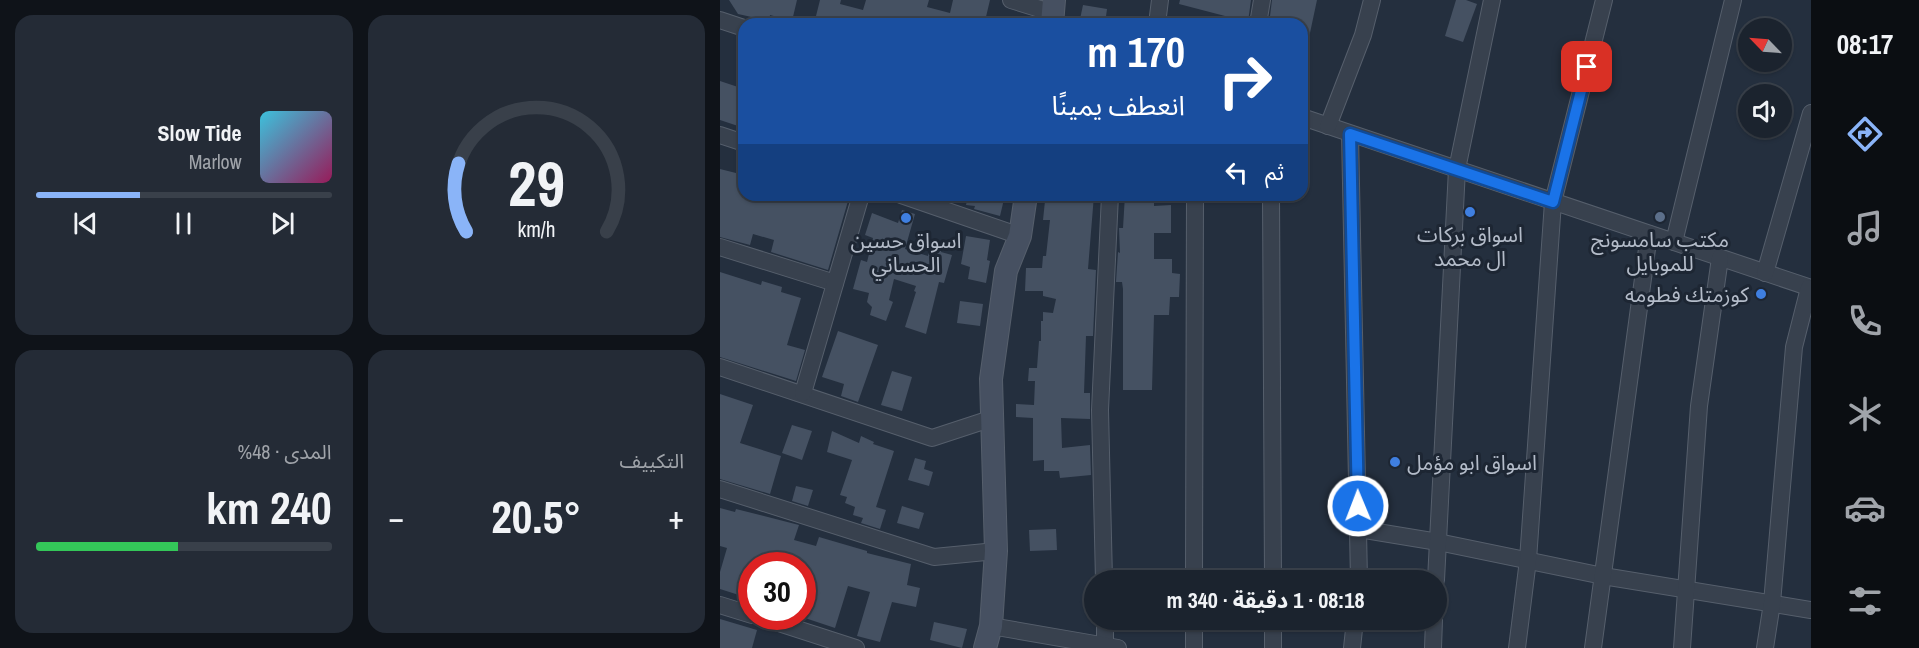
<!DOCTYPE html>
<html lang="ar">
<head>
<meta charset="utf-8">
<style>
	body { margin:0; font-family:"Archivo Narrow","Noto Sans Arabic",sans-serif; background:#242b36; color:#f1f3f6; direction:rtl; height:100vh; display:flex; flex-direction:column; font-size:22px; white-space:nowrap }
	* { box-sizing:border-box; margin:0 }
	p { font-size:20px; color:#a0a4aa }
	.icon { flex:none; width:33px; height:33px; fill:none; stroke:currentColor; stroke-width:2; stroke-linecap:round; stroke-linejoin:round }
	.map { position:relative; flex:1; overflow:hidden; direction:ltr }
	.sheet { display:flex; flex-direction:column; gap:15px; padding:15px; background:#0f1319; width:720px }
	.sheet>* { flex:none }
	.top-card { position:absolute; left:18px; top:18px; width:570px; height:183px; border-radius:18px; box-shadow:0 2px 4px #0004,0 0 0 2px #39404a; direction:rtl; background:#1a4fa0; color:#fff; overflow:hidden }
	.needle { width:39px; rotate:295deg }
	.tools { position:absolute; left:1018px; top:18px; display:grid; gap:12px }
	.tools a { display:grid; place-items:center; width:54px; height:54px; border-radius:50%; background:#1b232e; box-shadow:0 2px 4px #0004,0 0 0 2px #39404a; font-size:30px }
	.speed { position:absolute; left:18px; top:552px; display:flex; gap:12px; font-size:30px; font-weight:700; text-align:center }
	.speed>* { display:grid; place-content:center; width:78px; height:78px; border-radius:50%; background:#1b232e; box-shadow:0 2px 4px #0004,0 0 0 2px #39404a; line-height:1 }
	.speed .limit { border:9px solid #d22; background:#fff; color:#111 }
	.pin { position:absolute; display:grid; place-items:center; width:51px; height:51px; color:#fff; margin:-26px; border-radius:12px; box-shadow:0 3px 9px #0006 }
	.me { position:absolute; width:66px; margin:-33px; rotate:359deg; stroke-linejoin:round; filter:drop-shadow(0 0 4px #0008) }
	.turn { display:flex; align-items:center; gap:21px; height:126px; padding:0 24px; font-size:27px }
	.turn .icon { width:78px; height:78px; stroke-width:2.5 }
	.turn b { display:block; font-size:42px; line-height:51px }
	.then { display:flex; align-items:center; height:57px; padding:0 24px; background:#0003; gap:12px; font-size:22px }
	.big { font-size:45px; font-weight:700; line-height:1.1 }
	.sheet .tile { flex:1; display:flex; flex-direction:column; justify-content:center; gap:9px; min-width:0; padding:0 21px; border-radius:18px; background:#242b36 }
	.sheet .dial { align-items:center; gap:0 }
	.dial svg { height:156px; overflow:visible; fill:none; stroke:#39404a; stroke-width:7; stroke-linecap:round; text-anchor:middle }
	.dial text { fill:#f1f3f6; stroke:none }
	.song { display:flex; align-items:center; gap:18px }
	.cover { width:72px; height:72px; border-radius:9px; background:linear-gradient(135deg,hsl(190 70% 55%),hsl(330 70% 35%)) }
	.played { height:6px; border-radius:3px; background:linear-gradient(90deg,#8ab4f8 35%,#39404a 35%) }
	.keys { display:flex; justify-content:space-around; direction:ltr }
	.heat { display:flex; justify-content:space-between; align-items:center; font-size:33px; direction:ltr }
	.charge { height:9px; border-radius:4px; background:linear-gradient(90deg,#34c759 48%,#39404a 0) }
	.sheet .tiles { flex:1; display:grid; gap:15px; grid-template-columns:repeat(2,1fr) }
	.trip { position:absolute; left:364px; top:570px; width:363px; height:60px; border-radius:30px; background:#1b232e; box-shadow:0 2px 4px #0004,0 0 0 2px #39404a; font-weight:700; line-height:60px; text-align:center; direction:rtl }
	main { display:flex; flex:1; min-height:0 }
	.tabs { display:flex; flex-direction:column; width:108px; justify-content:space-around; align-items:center; background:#0b0e12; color:#a0a4aa }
	.tabs .icon { width:42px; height:42px }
	.tabs .current { color:#8ab4f8 }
	.tabs b { font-size:27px; color:#f1f3f6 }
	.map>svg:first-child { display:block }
	.building { fill:#455162 }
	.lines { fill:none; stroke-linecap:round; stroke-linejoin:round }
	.street-casing { stroke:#565f6c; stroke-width:18 }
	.secondary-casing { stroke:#565f6c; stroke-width:24 }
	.street { stroke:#38414e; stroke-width:16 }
	.secondary { stroke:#465061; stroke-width:22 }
	.route-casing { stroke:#114b97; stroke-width:15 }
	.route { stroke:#1a73e8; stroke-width:10 }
	.shop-dot { fill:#3f7fe0; stroke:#1d2633; stroke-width:2 }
	.service-dot { fill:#5c6f8a; stroke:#1d2633; stroke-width:2 }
	.labels { text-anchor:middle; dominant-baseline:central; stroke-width:6; stroke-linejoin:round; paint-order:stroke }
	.poi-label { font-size:21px; fill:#b4bcc9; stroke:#1d2633 }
</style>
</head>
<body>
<main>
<nav class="tabs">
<b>08:17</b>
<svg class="icon current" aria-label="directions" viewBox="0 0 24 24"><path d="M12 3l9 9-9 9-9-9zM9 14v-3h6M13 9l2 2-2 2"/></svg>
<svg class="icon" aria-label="music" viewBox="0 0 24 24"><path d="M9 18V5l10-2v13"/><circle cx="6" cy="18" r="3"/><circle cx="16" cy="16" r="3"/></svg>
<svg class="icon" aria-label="phone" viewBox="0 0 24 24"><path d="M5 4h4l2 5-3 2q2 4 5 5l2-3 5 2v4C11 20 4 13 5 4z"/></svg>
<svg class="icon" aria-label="climate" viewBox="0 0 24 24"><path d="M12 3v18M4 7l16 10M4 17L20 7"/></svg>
<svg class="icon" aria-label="car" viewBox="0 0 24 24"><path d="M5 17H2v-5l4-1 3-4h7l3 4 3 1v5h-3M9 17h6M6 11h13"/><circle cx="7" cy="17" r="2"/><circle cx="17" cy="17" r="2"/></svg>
<svg class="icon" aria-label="filters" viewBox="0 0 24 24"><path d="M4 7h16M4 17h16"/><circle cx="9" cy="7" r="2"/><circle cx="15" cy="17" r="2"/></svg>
</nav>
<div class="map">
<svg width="1091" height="648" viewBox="0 0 1091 648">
	<rect width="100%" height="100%" fill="#242f3e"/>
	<!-- building -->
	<g class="building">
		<path d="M9,0H77L72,21L50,15L49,21L18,14Z"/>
		<path d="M100,0H121L120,4L143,10L146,0H209L207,7L230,13L233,0H270L265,21L255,19V24H184L172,21L171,24H94Z"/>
		<path d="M460,0H531L528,22L459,4Z"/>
		<path d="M552,0H597L587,47H582V24H549Z"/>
		<path d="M736,0H746L757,4L743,42L725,36Z"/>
		<path d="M363,5L387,9L385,24H359Z"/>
		<path d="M0,81L24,89V128L0,120Z"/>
		<path d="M0,169L24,175V195H108L128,201L108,270L51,252L54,240L33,234L30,245L0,237Z"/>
		<path d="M248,195H285L280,216L254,209L255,206L246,205Z"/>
		<path d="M347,195H374L368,269L376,270L373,336H366L364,393H370V419L341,418L342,448L370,445L371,475L340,478L339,471H324V460L313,461V418L296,417V404L314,405L315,381H308L309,368H317L319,341H321V321H323V312L333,313L336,299L323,296V291H305L306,268H322L323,256H326L330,220H323L325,201L347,202Z"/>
		<path d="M405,195H434V206L451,205V233H434V259H452V273L460,274L459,297H450L449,315H434L432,390H403V289L402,282H396L398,252L400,253L399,228H403Z"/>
		<path d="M182,210L195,214L185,249L208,256L210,245L222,247L221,252L232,255L224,283L219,282L206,334L185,327L196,292L194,291L196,286L174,279L169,300L173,302L166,321L150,315L152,307L147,302L149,293L133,289L141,260L147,262L153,238L145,235L152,213L178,223Z"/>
		<path d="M246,236L270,240L267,260L270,261L266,283L248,279L250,267L241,264Z"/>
		<path d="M0,272L41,285L42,281L62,287L61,292L81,298L67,345L85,350L76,381L0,357Z"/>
		<path d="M240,301L263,304L260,326L237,323Z"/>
		<path d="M118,331L158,345L138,402L121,396L124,384L102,377Z"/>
		<path d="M172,371L192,377L182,411L161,405Z"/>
		<path d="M0,394L33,405L20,443L61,456L50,494L0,479Z"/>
		<path d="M72,425L92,431L82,460L62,453Z"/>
		<path d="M112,431L139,443L141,436L154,442L153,444L174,451L156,507L166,510L160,529L141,523L143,518L133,515L135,507L125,503L127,497L120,495L132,460L107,452Z"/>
		<path d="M195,458L206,461L204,469L213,472L209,486L188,480Z"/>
		<path d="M76,486L93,490L88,506L72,501Z"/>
		<path d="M182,506L204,513L199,529L177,523Z"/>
		<path d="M0,508L15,512L16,509L79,525L74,540L96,546L99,537L147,551V553L191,564L187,585L200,588L196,607L172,602L160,642L137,636L150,592L128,586L115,628L82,617V566H32L22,596L0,589V572L7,548L0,546Z"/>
		<path d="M336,529L337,550L310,551L309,530Z"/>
		<path d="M0,619L37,630L32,648H0Z"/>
		<path d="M214,622L247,629L242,648L210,640Z"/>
	</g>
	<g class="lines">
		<defs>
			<g id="street">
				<path d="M291,0L333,13"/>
				<path d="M0,20L24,28"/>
				<path d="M437,24L440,0"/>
				<path d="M538,24L542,0"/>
				<path d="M582,117L1091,288"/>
				<path d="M608,126L643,35L652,0"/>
				<path d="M630,134L639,580"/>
				<path d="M0,135L24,143"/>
				<path d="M181,195L300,236"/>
				<path d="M551,195L553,580"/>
				<path d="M954,242L1013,0"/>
				<path d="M0,247L115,283"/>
				<path d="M1045,273L1091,113"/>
				<path d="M0,367L212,438L273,418"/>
				<path d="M83,393L141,195"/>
				<path d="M0,489L214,557L276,551"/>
				<path d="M639,529L718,542L883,576L1091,610"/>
				<path d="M384,580L380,410L390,195"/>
				<path d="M474,580L475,195"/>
				<path d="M716,580L737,169L772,0"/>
				<path d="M0,605L32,615"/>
				<path d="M37,616L136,648"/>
				<path d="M385,620V648"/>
				<path d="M553,620V648"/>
				<path d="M271,626L398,648"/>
				<path d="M474,648V620"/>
				<path d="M632,648L635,620"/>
				<path d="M713,648L714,620"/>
				<path d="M797,648L808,560L833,202L884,0"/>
				<path d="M873,648L929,234"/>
				<path d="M962,648L979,406L1000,258"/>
				<path d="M1045,648L1052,603L1074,347L1089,288"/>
			</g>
			<g id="secondary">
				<path d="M332,24L334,0"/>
				<path d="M265,648L271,626L276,551L271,379L286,271L300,236L306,195"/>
			</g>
		</defs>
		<!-- street casing -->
		<use href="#street" class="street-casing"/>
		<!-- secondary casing -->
		<use href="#secondary" class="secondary-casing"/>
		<!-- street -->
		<use href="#street" class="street"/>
		<!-- secondary -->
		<use href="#secondary" class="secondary"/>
	</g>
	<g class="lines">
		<defs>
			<path id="route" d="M638,506L630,134L833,202L867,67"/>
		</defs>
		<!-- route casing -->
		<use href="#route" class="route-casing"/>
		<!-- route -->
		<use href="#route" class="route"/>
	</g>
	<!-- markers -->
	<g class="shop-dot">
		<circle cx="750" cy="212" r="6"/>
		<circle cx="186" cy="218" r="6"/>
		<circle cx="1041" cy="294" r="6"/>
		<circle cx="675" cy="462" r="6"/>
	</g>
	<circle class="service-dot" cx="940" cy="217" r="6"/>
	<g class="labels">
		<!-- poi labels -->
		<g class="poi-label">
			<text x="750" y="234">اسواق بركات<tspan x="750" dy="24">ال محمد</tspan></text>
			<text x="940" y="239">مكتب سامسونج<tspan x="940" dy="24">للموبايل</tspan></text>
			<text x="186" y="240">اسواق حسين<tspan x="186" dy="24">الحساني</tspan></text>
			<text x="1029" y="294" text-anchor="end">كوزمتك فطومه</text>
			<text x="687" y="462" text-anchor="start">اسواق ابو مؤمل</text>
		</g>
	</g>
</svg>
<div class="tools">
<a><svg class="needle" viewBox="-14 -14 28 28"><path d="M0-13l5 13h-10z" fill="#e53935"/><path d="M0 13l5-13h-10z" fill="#a0a4aa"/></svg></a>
<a><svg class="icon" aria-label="sound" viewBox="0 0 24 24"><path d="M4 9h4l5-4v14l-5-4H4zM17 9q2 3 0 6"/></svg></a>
</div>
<div class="speed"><div class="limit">30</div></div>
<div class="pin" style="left:867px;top:67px;background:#d93025"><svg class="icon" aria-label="arrive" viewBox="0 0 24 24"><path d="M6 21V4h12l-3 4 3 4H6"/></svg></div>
<svg class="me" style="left:638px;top:506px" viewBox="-20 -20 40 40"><circle r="17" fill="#1a73e8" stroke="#fff" stroke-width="3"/><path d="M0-11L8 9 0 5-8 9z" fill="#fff"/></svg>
<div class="trip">08:18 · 1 دقيقة · 340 m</div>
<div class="top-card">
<div class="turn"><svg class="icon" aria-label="right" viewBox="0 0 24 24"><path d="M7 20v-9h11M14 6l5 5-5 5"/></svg><div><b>170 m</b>انعطف يمينًا</div></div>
<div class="then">ثم<svg class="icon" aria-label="left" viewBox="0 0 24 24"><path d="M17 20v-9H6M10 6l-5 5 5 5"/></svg></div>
</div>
</div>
<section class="sheet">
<div class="tiles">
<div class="tile dial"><svg viewBox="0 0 100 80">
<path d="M14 69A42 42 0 1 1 86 69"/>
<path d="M14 69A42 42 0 0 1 10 34" stroke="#8ab4f8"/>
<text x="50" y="56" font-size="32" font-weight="700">29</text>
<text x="50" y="72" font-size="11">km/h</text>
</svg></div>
<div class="tile">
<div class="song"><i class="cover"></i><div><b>Slow Tide</b><p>Marlow</p></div></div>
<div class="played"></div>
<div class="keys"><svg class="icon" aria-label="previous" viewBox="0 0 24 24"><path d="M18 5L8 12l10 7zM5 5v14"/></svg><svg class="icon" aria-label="pause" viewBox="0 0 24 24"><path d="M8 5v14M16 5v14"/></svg><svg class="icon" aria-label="next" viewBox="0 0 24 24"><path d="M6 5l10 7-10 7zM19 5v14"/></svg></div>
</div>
<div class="tile"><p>التكييف</p>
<div class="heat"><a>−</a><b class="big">20.5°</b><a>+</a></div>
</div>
<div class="tile"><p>المدى · 48%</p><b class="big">240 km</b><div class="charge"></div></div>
</div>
</section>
</main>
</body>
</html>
